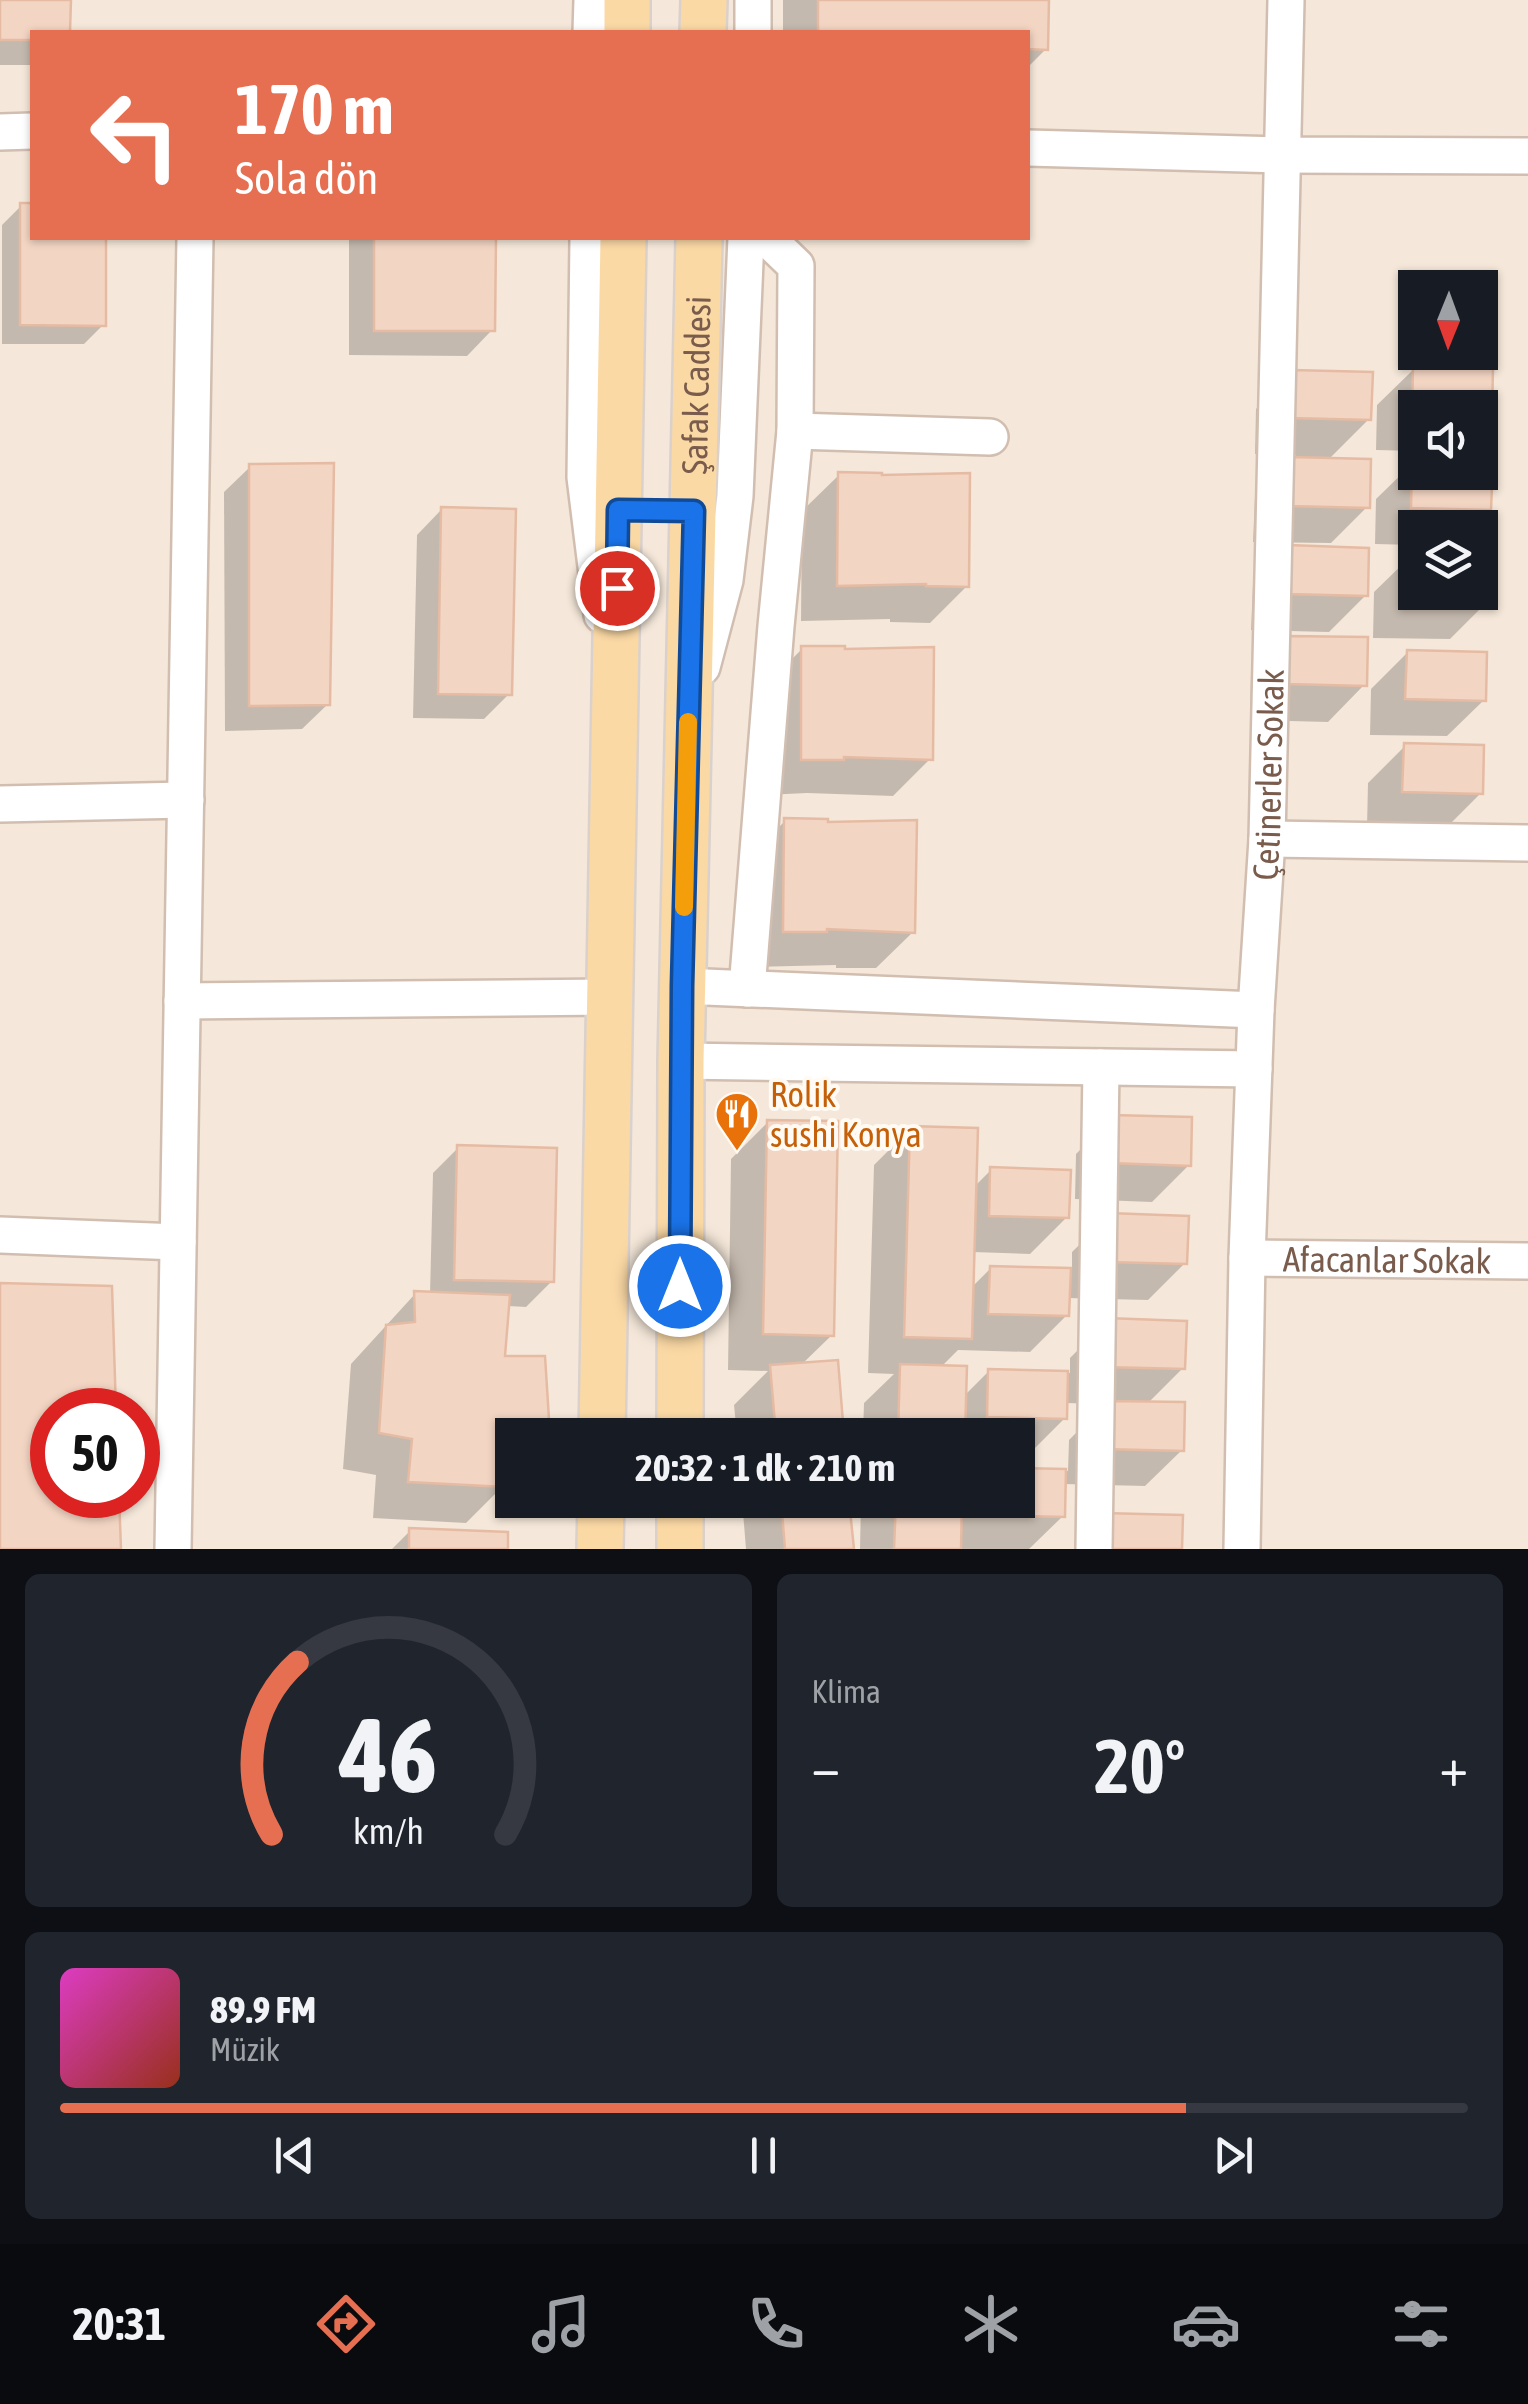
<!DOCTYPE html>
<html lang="tr">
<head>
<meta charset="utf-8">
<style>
	body { margin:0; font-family:"Asap Condensed",sans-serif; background:#20242c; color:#f1f3f6; height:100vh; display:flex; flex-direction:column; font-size:38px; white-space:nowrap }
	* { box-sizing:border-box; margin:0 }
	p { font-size:32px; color:#9ea1a6 }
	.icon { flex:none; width:55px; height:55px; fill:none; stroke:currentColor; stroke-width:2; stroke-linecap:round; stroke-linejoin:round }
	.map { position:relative; height:1549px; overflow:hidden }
	.drawer { display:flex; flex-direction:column; gap:25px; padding:25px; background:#0d0f14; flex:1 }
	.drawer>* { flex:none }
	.banner { position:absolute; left:30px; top:30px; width:1000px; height:210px; border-radius:0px; box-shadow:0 2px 8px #0004; background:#e76f51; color:#fff; overflow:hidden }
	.needle { width:65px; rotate:181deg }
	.buttons { position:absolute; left:1398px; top:270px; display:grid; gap:20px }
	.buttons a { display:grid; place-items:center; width:100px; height:100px; border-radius:0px; background:#171b24; box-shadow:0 2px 8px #0004; font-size:50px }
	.speed { position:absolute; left:30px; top:1388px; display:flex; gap:20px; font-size:50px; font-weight:700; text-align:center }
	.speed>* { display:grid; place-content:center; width:130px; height:130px; border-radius:50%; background:#171b24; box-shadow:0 2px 8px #0004; line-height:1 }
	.speed .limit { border:15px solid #d22; background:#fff; color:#111 }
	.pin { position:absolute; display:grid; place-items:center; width:85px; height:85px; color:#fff; margin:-42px; border:5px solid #fff; border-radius:50%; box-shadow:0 2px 10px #0007 }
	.me { position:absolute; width:110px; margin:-55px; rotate:0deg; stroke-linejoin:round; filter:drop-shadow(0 0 8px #0008) }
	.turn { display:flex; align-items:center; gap:35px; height:210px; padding:0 40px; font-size:45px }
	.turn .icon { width:130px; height:130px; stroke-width:2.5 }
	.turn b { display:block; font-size:70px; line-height:85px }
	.big { font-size:75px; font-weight:700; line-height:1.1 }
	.drawer .widget { flex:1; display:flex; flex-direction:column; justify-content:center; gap:15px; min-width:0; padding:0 35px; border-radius:15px; background:#20242c }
	.drawer .dial { align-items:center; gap:0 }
	.dial svg { height:260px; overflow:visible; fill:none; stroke:#363941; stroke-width:7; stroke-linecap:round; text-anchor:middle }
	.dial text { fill:#f1f3f6; stroke:none }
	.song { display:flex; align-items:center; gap:30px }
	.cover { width:120px; height:120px; border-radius:15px; background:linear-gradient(135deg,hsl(310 70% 55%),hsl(10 70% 35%)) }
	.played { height:10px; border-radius:5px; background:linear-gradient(90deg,#e76f51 80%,#363941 80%) }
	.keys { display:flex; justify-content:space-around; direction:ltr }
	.heat { display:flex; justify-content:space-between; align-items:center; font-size:55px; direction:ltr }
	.drawer .tiles { flex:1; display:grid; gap:25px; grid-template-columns:1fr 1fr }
	.widget:last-child { grid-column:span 2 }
	.trip { position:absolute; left:495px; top:1418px; width:540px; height:100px; border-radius:0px; background:#171b24; box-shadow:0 2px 8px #0004; font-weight:700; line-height:100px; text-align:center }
	.tabs { display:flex; height:160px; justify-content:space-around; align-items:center; background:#090b0e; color:#9ea1a6 }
	.tabs .icon { width:70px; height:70px }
	.tabs .selected { color:#e76f51 }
	.tabs b { font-size:45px; color:#f1f3f6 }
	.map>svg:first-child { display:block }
	.residential { fill:#f5e8da; fill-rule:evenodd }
	.shadow { fill:#0003 }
	.building { fill:#f3d5c3; stroke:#e6bba3; stroke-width:2.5 }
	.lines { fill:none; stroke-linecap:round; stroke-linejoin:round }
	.minor-casing { stroke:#d1beb0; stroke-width:40 }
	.major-casing { stroke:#dad1cd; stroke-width:50 }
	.minor { stroke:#fff; stroke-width:35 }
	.major { stroke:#fbd9a5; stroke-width:45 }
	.route-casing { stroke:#114b97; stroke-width:25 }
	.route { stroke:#1a73e8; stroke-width:18 }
	.slow { stroke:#f59e0b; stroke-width:18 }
	.labels { text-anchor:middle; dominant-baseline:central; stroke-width:8; stroke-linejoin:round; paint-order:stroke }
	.street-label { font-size:35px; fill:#7a5c4d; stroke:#fffaf3 }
	.food-label { font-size:35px; fill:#c56008; stroke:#fffaf3; text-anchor:start }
</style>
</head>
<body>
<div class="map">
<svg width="1528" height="1549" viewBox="0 0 1528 1549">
	<rect width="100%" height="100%" fill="#fdf6ec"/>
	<!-- residential -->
	<path class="residential" d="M0,0H1528V1549H0ZM32,32H1028V238H32ZM1415,288H1480V352H1415ZM1415,408H1480V472H1415ZM1415,528H1480V592H1415ZM52,1410H138V1495H52ZM512,1435H1018V1500H512Z"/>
	<!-- shadow -->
	<g class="shadow">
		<path d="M0,0H68V32H32V65H0Z"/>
		<path d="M783,0H1047L1046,49L1028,67V32H783Z"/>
		<path d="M21,206H32V238H103V325L84,344H2V225Z"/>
		<path d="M349,238H493L492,330L467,356L349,355Z"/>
		<path d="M1414,369L1491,370L1490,416L1480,426V408H1415V451L1376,450L1377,405Z"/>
		<path d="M1293,372L1369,419L1327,461L1367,507L1331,543L1253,542L1255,497L1296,455L1255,454L1256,409Z"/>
		<path d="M1413,463L1415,472H1480V464L1489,509L1471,528H1415V545L1375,544L1376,499Z"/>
		<path d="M250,467L328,704L302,729L225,731L224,492Z"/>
		<path d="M839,475L967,586L930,623L890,622V619L801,621L802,511Z"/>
		<path d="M442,509L509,694L484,719L413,718L417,535Z"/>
		<path d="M1289,548L1366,595L1329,632L1251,630L1253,585Z"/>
		<path d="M1411,556H1415V592H1480V558L1486,603L1450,639L1373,638L1374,592Z"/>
		<path d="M1288,638L1364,685L1328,722L1250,720L1251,675Z"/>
		<path d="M802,649L930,759L893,796L807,793L765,795L766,685Z"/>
		<path d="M1408,652L1484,700L1447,736L1370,735L1371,689Z"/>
		<path d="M1405,746L1481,793L1444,830L1367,827L1368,783Z"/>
		<path d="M785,821L913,932L876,968H836V965L748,967V858Z"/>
		<path d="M1112,1118L1189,1165L1152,1202L1075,1199L1076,1154Z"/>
		<path d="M768,1122L832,1335L801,1365L841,1435H737L734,1405L768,1371L728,1370L731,1159Z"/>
		<path d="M911,1128L974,1187L991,1170L1067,1217L1030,1254L972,1252L971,1288L991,1268L1072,1271V1252L1109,1216L1185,1263L1148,1300L1067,1298V1315L1030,1352L958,1350L940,1368L963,1397L989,1371L1070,1373V1358L1107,1321L1183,1368L1147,1404L1182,1450L1145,1486L1063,1484V1516L1029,1549H860L861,1500H1018V1470L1068,1471L1069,1440L1105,1404L1065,1403V1418L1028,1455H1018V1435H863L864,1403L894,1374L868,1373L874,1165Z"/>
		<path d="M458,1148L552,1281L526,1307L507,1306L502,1359L547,1435H512V1470L504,1473L503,1486L466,1523L373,1518L376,1475L343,1469L351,1364L415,1294L430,1295L433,1173Z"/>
		<path d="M742,1500H847L851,1549H746Z"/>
		<path d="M410,1531L505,1549H392Z"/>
	</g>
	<!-- building -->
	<g class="building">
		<path d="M0,0H71L70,32H32V40H0Z"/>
		<path d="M818,0H1049L1048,50L1028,49V32H818Z"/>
		<path d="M20,203H32V238H106V326L20,325Z"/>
		<path d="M374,238H496L495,331H374Z"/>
		<path d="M1413,366L1493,368L1492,417L1480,416V408H1415V414H1412Z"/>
		<path d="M1292,370L1373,372L1371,420L1291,418Z"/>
		<path d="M1290,457L1371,459L1370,508L1289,506Z"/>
		<path d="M1412,460H1415V472H1480V462H1493L1491,510L1411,508Z"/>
		<path d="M334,463L330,705L249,706V464Z"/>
		<path d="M838,472L882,473V475L970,473L969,587L926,586V584L837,586Z"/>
		<path d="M441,507L516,509L512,695L438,694Z"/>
		<path d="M1288,545L1369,548L1368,596L1287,594Z"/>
		<path d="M1410,553H1415V592H1480V555H1490L1489,604L1409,602Z"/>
		<path d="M1287,636L1368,637L1367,686L1286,684Z"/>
		<path d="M801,646H845V649L934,647L933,760L844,757V760H801Z"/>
		<path d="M1407,650L1487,652L1486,701L1405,699Z"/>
		<path d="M1404,743L1484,745L1483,794L1402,792Z"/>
		<path d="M784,818L828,819V822L917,820L915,933L827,929V932H783Z"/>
		<path d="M1111,1115L1192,1117L1191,1166L1110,1163Z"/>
		<path d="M767,1120L838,1121L834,1336L763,1334Z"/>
		<path d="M910,1126L978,1128L972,1339L904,1337Z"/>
		<path d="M457,1145L557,1148L554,1282L454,1280Z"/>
		<path d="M990,1167L1071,1170L1069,1218L989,1216Z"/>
		<path d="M1108,1213L1189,1216L1187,1264L1107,1262Z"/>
		<path d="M990,1266L1071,1268L1069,1316L988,1314Z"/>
		<path d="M0,1283L112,1286L116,1410H52V1495H119L121,1549H0Z"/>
		<path d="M414,1291L510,1295L505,1356H545L550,1435H512L506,1487L408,1482L412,1439L379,1433L386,1325L415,1322Z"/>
		<path d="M1106,1318L1187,1321L1185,1369L1105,1367Z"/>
		<path d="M838,1360L844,1435H776L770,1365Z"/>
		<path d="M900,1364L967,1366L965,1435H898Z"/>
		<path d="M988,1369L1068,1371L1067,1419L987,1417Z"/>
		<path d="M1105,1401L1185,1402L1184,1451L1104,1449Z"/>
		<path d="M1018,1468L1066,1469L1065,1517L984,1515L985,1500H1018Z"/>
		<path d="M781,1500H849L854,1549H785Z"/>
		<path d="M896,1500H962L961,1549H894Z"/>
		<path d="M1102,1513L1183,1515L1182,1549H1101Z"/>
		<path d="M409,1528L508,1532V1549H409Z"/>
	</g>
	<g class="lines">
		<defs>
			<g id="minor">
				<path d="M591,32L592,0"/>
				<path d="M753,32V0"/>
				<path d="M0,132L32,131"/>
				<path d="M1028,148L1282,155L1528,156"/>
				<path d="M588,238L585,477L602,615"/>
				<path d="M795,431L990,437"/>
				<path d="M702,667L725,580L735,496L746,238"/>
				<path d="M0,804L186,800"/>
				<path d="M1267,839L1528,843"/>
				<path d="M682,986L1256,1010"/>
				<path d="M747,989L776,626L795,431L796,266L767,238"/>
				<path d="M182,1001L610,997"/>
				<path d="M681,1061L1254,1069"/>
				<path d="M0,1235L178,1242"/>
				<path id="s1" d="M1247,1258L1528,1261"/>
				<path d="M173,1549L195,238"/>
				<path d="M1094,1549L1101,1067"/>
				<path id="s2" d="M1242,1549L1247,1258L1256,1010L1267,839L1286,0"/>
			</g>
			<g id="major">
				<path d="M627,32V0"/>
				<path d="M703,32L704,0"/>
				<path d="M602,1435L623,238"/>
				<path id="s3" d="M680,1435L681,1061L699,238"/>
				<path d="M600,1549L601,1500"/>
				<path d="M680,1549V1500"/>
			</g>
		</defs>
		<!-- minor casing -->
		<use href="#minor" class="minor-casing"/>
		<!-- major casing -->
		<use href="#major" class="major-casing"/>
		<!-- minor -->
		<use href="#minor" class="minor"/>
		<!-- major -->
		<use href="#major" class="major"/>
	</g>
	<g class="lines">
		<defs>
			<path id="route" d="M617,588L618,510L694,511L682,986L680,1286"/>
		</defs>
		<!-- route casing -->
		<use href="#route" class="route-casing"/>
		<!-- route -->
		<use href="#route" class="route"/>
		<!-- slow -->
		<path class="slow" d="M684,907L688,722"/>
	</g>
	<!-- icons -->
	<defs>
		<symbol id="restaurant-pin" viewBox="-11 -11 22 30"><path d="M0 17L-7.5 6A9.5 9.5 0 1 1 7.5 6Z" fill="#e8710a" stroke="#fffaf3"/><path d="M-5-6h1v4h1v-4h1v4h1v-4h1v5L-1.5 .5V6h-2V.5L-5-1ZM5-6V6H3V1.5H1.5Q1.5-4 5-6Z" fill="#fff"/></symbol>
	</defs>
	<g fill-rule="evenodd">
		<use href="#restaurant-pin" x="712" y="1089" width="50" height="68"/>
	</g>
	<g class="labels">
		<!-- street labels -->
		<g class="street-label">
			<text stroke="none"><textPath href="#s3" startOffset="1050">Şafak Caddesi</textPath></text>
			<text stroke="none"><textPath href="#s2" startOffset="775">Çetinerler Sokak</textPath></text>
			<text stroke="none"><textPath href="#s1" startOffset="140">Afacanlar Sokak</textPath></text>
		</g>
		<!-- food labels -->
		<g class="food-label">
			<text x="770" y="1094">Rolik<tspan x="770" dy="40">sushi Konya</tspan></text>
		</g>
	</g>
</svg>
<div class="buttons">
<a><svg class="needle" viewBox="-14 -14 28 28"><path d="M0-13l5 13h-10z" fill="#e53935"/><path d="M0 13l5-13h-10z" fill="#9ea1a6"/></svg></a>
<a><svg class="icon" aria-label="sound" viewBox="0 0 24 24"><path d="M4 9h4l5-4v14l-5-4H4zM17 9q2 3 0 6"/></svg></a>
<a><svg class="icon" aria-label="layers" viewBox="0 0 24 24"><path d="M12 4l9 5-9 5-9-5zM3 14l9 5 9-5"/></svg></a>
</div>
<div class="speed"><div class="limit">50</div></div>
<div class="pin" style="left:617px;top:588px;background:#d93025"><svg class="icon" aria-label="arrive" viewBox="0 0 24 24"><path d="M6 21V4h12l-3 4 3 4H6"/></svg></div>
<svg class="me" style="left:680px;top:1286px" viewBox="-20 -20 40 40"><circle r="17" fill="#1a73e8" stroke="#fff" stroke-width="3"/><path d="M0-11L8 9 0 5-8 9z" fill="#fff"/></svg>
<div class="trip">20:32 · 1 dk · 210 m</div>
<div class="banner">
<div class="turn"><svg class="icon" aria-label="left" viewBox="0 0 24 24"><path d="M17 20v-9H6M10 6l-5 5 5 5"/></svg><div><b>170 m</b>Sola dön</div></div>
</div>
</div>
<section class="drawer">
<div class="tiles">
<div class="widget dial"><svg viewBox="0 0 100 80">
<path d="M14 69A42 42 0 1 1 86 69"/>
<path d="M14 69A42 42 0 0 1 22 16" stroke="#e76f51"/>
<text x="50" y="56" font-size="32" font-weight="700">46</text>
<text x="50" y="72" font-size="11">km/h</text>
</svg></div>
<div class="widget"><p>Klima</p>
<div class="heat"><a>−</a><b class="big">20°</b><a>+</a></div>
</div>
<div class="widget">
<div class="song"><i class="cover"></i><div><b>89.9 FM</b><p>Müzik</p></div></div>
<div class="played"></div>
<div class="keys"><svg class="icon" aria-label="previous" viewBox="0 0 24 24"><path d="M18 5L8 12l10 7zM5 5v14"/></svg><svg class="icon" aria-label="pause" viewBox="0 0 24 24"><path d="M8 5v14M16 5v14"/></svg><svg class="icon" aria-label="next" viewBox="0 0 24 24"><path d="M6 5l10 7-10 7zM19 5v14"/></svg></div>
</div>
</div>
</section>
<nav class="tabs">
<b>20:31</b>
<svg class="icon selected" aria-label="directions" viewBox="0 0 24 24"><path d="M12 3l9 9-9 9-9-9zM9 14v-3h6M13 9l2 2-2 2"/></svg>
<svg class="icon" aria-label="music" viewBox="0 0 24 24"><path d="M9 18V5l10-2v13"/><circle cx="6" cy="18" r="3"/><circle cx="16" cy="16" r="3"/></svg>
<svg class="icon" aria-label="phone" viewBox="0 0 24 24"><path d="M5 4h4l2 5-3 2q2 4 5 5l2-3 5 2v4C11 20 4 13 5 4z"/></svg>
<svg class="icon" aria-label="climate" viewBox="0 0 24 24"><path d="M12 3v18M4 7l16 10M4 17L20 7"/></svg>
<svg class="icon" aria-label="car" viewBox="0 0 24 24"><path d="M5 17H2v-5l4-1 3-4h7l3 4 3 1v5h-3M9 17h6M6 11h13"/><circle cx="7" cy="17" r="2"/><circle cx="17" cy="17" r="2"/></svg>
<svg class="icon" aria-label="filters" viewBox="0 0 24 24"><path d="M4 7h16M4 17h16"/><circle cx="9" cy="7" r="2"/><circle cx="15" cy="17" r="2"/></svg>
</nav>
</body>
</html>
